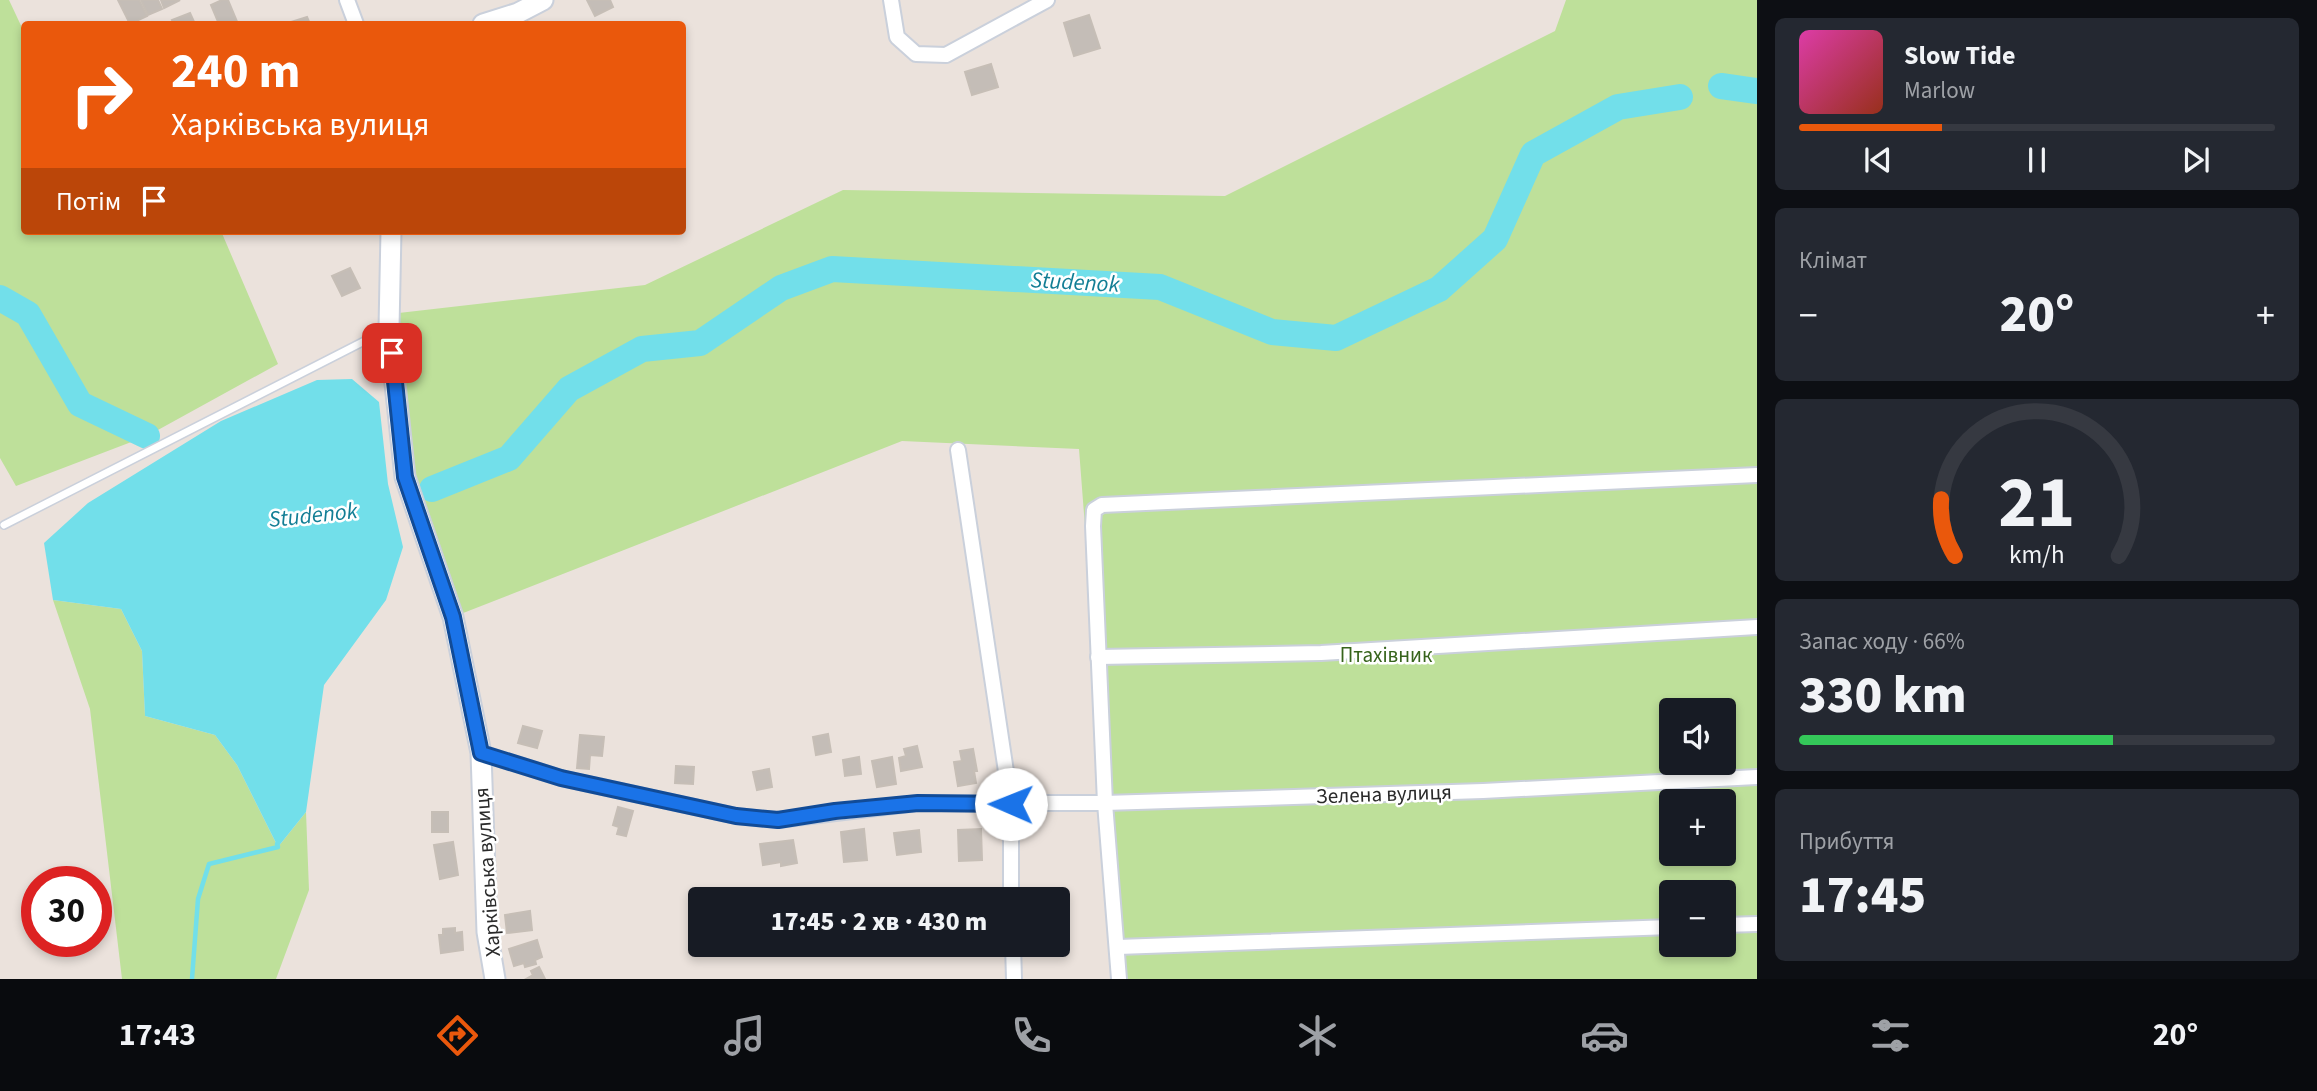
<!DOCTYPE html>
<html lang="uk">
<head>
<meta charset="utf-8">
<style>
	body { margin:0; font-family:"Source Sans 3",sans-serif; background:#242831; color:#f1f3f6; height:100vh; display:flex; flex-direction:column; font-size:26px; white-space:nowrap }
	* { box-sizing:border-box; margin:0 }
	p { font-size:23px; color:#9ea1a6 }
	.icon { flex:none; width:38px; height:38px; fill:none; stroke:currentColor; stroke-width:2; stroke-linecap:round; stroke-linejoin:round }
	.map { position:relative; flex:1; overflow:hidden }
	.panel { display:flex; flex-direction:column; gap:18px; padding:18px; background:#0d0f14; width:560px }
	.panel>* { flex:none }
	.hud { position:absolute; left:21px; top:21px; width:665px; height:214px; border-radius:7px; box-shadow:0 4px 10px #0003; background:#ea580c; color:#fff; overflow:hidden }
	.buttons { position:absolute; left:1659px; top:698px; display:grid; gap:14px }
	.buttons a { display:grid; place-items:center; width:77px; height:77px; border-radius:7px; background:#171b24; box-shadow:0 4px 10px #0003; font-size:35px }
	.speed { position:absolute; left:21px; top:866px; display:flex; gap:14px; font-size:35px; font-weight:700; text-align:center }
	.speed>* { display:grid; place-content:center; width:91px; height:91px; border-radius:50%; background:#171b24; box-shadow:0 4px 10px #0003; line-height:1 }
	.speed .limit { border:10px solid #d22; background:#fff; color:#111 }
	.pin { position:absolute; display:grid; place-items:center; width:60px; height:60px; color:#fff; margin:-30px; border-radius:14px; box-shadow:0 4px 10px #0006 }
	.me { position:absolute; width:77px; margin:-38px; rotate:271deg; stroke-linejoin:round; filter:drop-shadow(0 0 5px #0008) }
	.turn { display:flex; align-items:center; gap:24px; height:147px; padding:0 35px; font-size:32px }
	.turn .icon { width:91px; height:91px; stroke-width:2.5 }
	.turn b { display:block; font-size:49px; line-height:60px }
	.then { display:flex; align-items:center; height:66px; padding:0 35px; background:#0003; gap:14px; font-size:26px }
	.big { font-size:52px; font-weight:800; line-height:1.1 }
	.panel .card { flex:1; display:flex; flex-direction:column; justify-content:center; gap:10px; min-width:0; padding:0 24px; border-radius:10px; background:#242831 }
	.panel .dial { align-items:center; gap:0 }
	.dial svg { height:182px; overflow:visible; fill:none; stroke:#363941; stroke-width:7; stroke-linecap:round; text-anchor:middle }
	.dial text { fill:#f1f3f6; stroke:none }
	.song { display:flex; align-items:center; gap:21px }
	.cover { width:84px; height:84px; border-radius:10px; background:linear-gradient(135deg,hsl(320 70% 55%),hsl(10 70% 35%)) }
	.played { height:7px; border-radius:4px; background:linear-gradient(90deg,#ea580c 30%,#363941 30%) }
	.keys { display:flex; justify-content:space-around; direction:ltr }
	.heat { display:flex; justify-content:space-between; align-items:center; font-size:38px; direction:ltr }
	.charge { height:10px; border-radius:5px; background:linear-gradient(90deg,#34c759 66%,#363941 0) }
	.trip { position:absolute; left:688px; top:887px; width:382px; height:70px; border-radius:7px; background:#171b24; box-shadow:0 4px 10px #0003; font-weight:800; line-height:70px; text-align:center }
	.tabs { display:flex; height:112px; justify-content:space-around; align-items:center; background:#090b0e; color:#9ea1a6 }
	.tabs .icon { width:49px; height:49px }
	.tabs .active { color:#ea580c }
	.tabs b { font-size:32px; color:#f1f3f6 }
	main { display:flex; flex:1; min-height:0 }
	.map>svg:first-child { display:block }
	.green { fill:#bee09a; fill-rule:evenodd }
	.water { fill:#72dfea }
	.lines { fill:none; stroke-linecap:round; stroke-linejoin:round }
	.stream { stroke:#72dfea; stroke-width:4.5 }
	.river { stroke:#72dfea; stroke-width:26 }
	.building { fill:#c4bdb7; stroke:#c6beb6; stroke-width:2 }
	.lane-casing { stroke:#cad0db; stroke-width:10 }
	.street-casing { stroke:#cad0db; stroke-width:18 }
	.secondary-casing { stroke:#cad0db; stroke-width:23 }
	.lane { stroke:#fff; stroke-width:7 }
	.street { stroke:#fff; stroke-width:14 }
	.secondary { stroke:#fff; stroke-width:19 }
	.route-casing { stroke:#114b97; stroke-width:18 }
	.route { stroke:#1a73e8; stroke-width:12 }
	.labels { text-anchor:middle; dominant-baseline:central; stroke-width:5; stroke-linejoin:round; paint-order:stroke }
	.park-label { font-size:21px; fill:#37641c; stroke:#fff }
	.street-label { font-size:21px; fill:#2a2a2a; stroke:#fff }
	.water-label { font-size:23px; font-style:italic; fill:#127e95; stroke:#fff }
</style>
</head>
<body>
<main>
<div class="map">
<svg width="1757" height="979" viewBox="0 0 1757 979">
	<rect width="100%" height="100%" fill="#ebe2dc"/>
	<!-- green -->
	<g class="green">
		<path d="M0,0H9L24,32V231H221L278,364L147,436L16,486L0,458Z"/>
		<path d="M1566,0H1757V979H1118L1116,929L1079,449L902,441L453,617L405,477L390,314L645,285L843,190L1225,196L1555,31ZM1671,710H1724V763H1671ZM1671,802H1724V854H1671ZM1671,892H1724V945H1671Z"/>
		<path d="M53,600L121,609L142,651L145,716L215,735L237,765L278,847L306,812L309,890L276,979H122L90,709Z"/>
	</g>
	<!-- water -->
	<path class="water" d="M352,379L379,402L388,484L403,547L386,600L324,685L306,812L278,847L237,765L215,735L145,716L142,651L121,609L53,600L44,543L88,503L221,421L317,380Z"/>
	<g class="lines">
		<!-- stream -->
		<path class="stream" d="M192,979L198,899L209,864L278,847L277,844"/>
		<!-- river -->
		<g class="river">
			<path d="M1721,86L1757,91"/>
			<path d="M0,298L28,314L80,404L147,436"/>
			<path d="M432,489L509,458L569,389L642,349L700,343L781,288L832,269L1160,287L1272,332L1336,338L1439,289L1495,239L1533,154L1618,107L1680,97"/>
		</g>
	</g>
	<!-- building -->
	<g class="building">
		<path d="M118,0H139L147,16L130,24Z"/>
		<path d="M141,0H158L162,9L148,15Z"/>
		<path d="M161,0H180L164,8Z"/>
		<path d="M222,0H228L238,24H219L211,5Z"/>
		<path d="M587,0H610L613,7L595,16Z"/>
		<path d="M190,13L195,24H174L172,20Z"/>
		<path d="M1089,15L1100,48L1074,56L1064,23Z"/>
		<path d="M307,17L310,24H289L288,23Z"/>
		<path d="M991,64L998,87L972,95L965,72Z"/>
		<path d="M350,268L360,288L342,296L332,276Z"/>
		<path d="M523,726L542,731L537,748L518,743Z"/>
		<path d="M828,734L831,752L816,755L813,737Z"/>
		<path d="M580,735L604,737L602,756L590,755L589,769L577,768Z"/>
		<path d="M917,746L922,767L901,771L899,758L906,756L904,749Z"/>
		<path d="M973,749L977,771H974L976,783L958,786L954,762L962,761L960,751Z"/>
		<path d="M859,757L861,774L845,776L843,760Z"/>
		<path d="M892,757L896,784L877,787L872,761Z"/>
		<path d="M676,766L694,767L693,784L675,783Z"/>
		<path d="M769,769L772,787L757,790L753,772Z"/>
		<path d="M618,807L633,811L626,836L617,834L619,827L613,825Z"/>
		<rect x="432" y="812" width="16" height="20"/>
		<path d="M864,829L867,860L844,862L841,832Z"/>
		<path d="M981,829L982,860L959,861L958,830Z"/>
		<path d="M919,830L921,852L897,855L894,833Z"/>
		<path d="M793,840L797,863L781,866V862L763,865L760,844Z"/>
		<path d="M453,842L458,875L440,879L434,845Z"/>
		<path d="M530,911L532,930L507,933L505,915Z"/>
		<path d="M455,928V933L462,932L463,950L441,953L439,935H443V929Z"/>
		<path d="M537,940L542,957L535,960L536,964L525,967L524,963L514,966L509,949Z"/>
		<path d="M539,967L545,979H526L533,975L531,971Z"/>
	</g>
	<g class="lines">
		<defs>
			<path id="lane" d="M4,525L386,330"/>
			<g id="street">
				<path d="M347,0L356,24"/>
				<path d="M891,0L897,37L916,54L946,55L1047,0"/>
				<path d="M958,450L1011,805V900"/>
				<path d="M1098,657L1321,653L1757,627"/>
				<path d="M481,753L561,778L736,816L778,820L918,803H1105L1483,791L1757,777"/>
				<path d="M1724,925L1757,924"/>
				<path d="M1013,945L1014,979"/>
				<path d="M1118,947L1671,927"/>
				<path d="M1119,979L1105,803L1093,526L1094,510L1102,505L1757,475"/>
			</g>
			<g id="secondary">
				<path d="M483,24L518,13L543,0"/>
				<path d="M391,231L389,328L405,477L453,617L481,753L487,932L495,979"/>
			</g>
		</defs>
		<!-- lane casing -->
		<use href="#lane" class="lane-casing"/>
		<!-- street casing -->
		<use href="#street" class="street-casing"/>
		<!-- secondary casing -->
		<use href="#secondary" class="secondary-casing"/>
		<!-- lane -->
		<use href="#lane" class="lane"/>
		<!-- street -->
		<use href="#street" class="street"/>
		<!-- secondary -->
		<use href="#secondary" class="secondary"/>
	</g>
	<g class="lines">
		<defs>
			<path id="route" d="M392,353L405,477L453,617L481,753L561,778L736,816L778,820L835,811L918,803L1011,804"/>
		</defs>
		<!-- route casing -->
		<use href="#route" class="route-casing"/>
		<!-- route -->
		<use href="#route" class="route"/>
	</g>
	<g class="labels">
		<!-- park labels -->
		<g class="park-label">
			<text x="1386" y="655">Птахівник</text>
		</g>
		<!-- street labels -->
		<g class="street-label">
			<text transform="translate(1384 794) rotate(-2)">Зелена вулиця</text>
			<text transform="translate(487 872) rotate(-94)">Харківська вулиця</text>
		</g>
		<!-- water labels -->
		<g class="water-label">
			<text transform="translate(1075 282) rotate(3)">Studenok</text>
			<text transform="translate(313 515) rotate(-6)">Studenok</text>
		</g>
	</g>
</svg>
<div class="buttons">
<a><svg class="icon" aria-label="sound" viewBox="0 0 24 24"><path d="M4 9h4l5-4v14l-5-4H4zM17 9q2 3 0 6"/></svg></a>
<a>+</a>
<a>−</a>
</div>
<div class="speed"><div class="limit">30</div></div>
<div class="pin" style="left:392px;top:353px;background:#d93025"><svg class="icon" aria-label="arrive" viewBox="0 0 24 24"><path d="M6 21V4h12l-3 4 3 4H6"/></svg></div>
<svg class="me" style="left:1011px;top:804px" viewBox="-20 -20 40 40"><circle r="19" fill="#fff"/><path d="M0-13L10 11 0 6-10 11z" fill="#1a73e8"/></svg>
<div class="trip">17:45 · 2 хв · 430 m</div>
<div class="hud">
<div class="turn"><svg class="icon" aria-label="right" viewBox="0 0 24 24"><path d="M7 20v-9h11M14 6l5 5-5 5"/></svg><div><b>240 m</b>Харківська вулиця</div></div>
<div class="then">Потім<svg class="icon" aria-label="arrive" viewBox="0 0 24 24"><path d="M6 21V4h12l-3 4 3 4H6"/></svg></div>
</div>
</div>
<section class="panel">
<div class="card">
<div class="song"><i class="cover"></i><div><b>Slow Tide</b><p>Marlow</p></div></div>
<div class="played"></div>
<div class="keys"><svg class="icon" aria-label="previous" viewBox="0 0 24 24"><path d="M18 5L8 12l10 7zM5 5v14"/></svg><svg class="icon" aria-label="pause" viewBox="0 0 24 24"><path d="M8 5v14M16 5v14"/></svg><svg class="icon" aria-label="next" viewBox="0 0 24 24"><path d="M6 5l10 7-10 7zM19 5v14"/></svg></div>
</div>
<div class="card"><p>Клімат</p>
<div class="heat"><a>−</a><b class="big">20°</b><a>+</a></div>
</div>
<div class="card dial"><svg viewBox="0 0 100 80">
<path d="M14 69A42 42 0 1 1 86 69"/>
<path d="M14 69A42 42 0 0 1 8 44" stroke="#ea580c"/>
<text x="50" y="56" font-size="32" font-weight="700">21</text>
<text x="50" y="72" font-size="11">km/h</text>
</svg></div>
<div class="card"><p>Запас ходу · 66%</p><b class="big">330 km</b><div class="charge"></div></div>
<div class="card"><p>Прибуття</p><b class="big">17:45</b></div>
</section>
</main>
<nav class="tabs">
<b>17:43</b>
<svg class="icon active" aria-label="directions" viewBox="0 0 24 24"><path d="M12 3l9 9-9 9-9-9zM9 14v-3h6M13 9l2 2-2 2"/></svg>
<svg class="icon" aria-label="music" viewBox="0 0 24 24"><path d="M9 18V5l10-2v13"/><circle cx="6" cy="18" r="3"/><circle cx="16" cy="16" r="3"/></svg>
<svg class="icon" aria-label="phone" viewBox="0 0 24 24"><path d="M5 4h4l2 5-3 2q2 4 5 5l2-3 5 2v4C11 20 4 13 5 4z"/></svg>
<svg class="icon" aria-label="climate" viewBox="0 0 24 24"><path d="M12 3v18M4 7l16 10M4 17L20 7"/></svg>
<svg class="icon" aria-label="car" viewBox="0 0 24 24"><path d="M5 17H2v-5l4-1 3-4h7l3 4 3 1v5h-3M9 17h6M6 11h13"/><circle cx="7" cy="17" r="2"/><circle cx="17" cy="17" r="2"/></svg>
<svg class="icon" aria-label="filters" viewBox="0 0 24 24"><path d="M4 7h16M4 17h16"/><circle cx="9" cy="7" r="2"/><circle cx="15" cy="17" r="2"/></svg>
<b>20°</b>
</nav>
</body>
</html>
